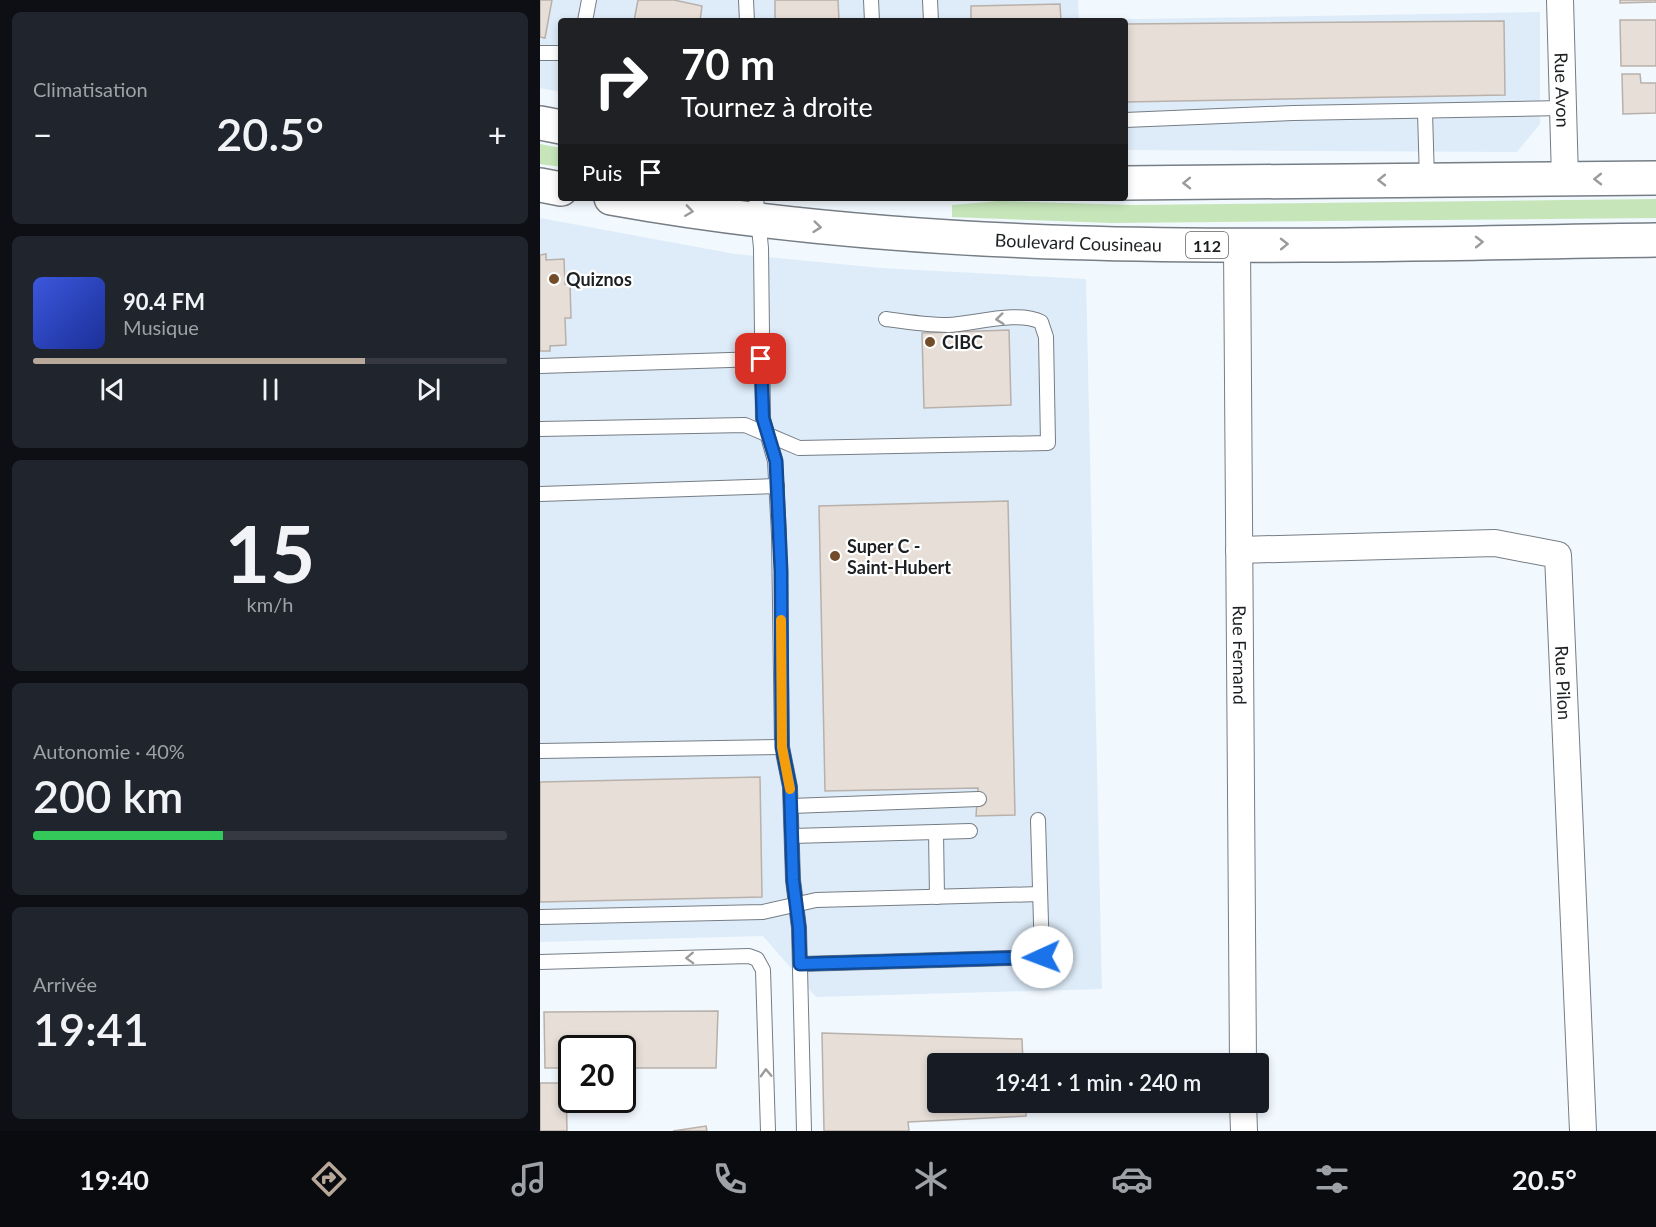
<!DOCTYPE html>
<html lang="fr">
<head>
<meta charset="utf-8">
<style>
	body { margin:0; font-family:Lato,sans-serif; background:#20242c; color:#f1f3f6; height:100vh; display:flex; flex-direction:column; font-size:22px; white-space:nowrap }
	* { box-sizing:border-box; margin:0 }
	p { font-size:20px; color:#9ea1a6 }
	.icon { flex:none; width:33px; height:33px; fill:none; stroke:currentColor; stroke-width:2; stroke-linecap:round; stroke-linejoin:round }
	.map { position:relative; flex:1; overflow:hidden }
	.side { display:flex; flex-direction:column; gap:12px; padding:12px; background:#0d0f14; width:540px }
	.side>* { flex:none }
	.guide { position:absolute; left:18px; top:18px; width:570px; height:183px; border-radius:6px; box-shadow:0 3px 9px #0003; background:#202124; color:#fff; overflow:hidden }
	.speed { position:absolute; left:18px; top:1035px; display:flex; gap:12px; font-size:30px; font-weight:700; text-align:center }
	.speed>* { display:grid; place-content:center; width:78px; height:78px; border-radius:50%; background:#171b24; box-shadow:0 3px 9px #0003; line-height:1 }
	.speed .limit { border:3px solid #111; border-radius:9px; background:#fff; color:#111 }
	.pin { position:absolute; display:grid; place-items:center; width:51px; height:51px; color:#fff; margin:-26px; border-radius:12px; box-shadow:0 3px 9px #0006 }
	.me { position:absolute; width:66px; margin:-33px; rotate:268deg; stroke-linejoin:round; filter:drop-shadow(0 0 4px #0008) }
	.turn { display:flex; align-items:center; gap:21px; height:126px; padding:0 24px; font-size:27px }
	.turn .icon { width:78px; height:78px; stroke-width:2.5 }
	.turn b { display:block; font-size:42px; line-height:51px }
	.then { display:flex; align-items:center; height:57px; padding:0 24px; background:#0003; gap:12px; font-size:22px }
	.big { font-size:45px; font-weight:600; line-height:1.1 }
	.side .widget { flex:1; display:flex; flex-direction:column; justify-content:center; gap:9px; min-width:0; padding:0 21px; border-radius:9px; background:#20242c }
	.side .dial { align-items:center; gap:0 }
	.dial b { font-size:78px; line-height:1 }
	.song { display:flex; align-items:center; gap:18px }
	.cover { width:72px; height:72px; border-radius:9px; background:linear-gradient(135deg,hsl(230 70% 55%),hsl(230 70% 35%)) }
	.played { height:6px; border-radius:3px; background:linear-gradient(90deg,#b8a89a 70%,#363941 70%) }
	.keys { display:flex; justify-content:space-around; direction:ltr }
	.heat { display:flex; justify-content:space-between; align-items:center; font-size:33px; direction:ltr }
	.charge { height:9px; border-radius:4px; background:linear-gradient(90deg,#34c759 40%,#363941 0) }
	.trip { position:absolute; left:387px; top:1053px; width:342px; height:60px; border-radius:6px; background:#171b24; box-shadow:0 3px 9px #0003; font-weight:600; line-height:60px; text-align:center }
	.menu { display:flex; height:96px; justify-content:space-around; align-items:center; background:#090b0e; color:#9ea1a6 }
	.menu .icon { width:42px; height:42px }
	.menu .active { color:#b8a89a }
	.menu b { font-size:27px; color:#f1f3f6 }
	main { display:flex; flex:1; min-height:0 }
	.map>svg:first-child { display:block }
	.built { fill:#deecf9 }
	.green { fill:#c6e6ba }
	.building { fill:#e6ded7; stroke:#b8b0aa; stroke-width:1.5 }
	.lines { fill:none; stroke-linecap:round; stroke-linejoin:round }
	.service-casing { stroke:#767d84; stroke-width:16 }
	.minor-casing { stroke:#767d84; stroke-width:28 }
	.primary-casing { stroke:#767d84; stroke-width:36 }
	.service { stroke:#fff; stroke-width:14 }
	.minor { stroke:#fff; stroke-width:26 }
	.primary { stroke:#fff; stroke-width:33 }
	.oneway { stroke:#999b9c }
	.route-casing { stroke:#114b97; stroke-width:15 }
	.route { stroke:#1a73e8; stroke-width:10 }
	.slow { stroke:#f59e0b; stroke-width:10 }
	.poi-dot { fill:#734d29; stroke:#fff; stroke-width:2 }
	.labels { text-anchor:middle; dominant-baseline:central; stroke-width:4.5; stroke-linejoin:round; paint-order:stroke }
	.shield { fill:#fff; stroke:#616364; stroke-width:1.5 }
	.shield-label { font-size:16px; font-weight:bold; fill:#1d2022 }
	.street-label { font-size:18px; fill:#1d2022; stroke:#fff }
	.poi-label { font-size:18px; font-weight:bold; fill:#1d2022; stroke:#fff; text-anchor:start }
</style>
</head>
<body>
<main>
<section class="side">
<div class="widget"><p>Climatisation</p>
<div class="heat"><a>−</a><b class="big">20.5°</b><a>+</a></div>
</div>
<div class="widget">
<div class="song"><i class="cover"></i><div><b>90.4 FM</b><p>Musique</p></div></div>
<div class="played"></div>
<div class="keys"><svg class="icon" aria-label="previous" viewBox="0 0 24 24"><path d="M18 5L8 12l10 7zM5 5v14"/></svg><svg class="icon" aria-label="pause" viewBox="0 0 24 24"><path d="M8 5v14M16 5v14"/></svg><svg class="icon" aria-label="next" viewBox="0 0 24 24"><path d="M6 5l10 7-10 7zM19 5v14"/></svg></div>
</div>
<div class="widget dial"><b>15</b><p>km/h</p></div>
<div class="widget"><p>Autonomie · 40%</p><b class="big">200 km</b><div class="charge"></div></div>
<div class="widget"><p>Arrivée</p><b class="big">19:41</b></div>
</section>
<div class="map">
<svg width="1116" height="1131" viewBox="0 0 1116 1131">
	<rect width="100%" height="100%" fill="#f1f8fe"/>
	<!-- built -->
	<g class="built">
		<path d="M0,0H538L539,20L1000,12V124L977,152L585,150V21H21V92L0,88Z"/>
		<path d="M0,218L195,254L341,268L546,279L562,989L276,997L223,936L0,942Z"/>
	</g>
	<!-- green -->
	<g class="green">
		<path d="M0,144L21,148V167L0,164Z"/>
		<path d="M1116,199V218L571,223L412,217V205L459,201L591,205Z"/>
	</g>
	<!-- building -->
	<g class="building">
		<path d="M0,0H12L5,38L0,37Z"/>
		<path d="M98,0H134L162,6L160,21H94Z"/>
		<path d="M235,0H298L299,21H235Z"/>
		<path d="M1080,0H1116V2L1080,3Z"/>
		<path d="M520,4L521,21H431V6Z"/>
		<path d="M1080,20H1116V66H1081Z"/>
		<path d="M964,21L965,95L585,102V24Z"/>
		<path d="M1082,74H1100L1101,83H1116V113L1083,114Z"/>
		<path d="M6,254V260L24,259L25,284H30L31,318H25L26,345L10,346V351H0V255Z"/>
		<path d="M469,330L471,405L384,408L382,333Z"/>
		<path d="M468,501L475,815L436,816L438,788L285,791L279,506Z"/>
		<path d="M220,777L222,897L0,902V782Z"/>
		<path d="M178,1011L176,1068H82V1048H32V1068H5L4,1012Z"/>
		<path d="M282,1033L482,1039L483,1064H398V1102H486V1116L368,1122L369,1131H284Z"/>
		<path d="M0,1083H26L27,1131H0Z"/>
		<path d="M166,1126L167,1131H133Z"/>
	</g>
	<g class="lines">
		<defs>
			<g id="service">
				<path d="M206,0L207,21"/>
				<path d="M331,0L332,21"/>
				<path d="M390,0L391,21"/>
				<path d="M45,21L49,0"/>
				<path d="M0,53H21"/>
				<path d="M885,112L887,180"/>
				<path d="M585,120L753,113L1023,108"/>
				<path d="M216,198L221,248L223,419L235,461L239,535L242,747L250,787L253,880L259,928L264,1131"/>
				<path d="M0,366L221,359"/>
				<path d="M0,429L205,425L259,448L508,443L506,337L501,322C479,310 433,324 408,325C387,325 367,322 346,319"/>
				<path d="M0,494L237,486"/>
				<path d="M0,751L242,747"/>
				<path d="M251,806L439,799"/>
				<path d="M396,832L430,831"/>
				<path d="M252,836L396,832L397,897"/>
				<path d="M0,917L223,912L276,900L500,894"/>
				<path d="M0,962L209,956L217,959L223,970L228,1131"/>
				<path d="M260,964L502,957L498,820"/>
			</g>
			<g id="minor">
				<path id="s1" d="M1020,0L1025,179"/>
				<path id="s2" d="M697,245L703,1064"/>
				<path id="s3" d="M699,550L955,543L1018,555L1043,1131"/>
				<path d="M703,1102L704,1131"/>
			</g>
			<g id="primary">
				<path d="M0,123L21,127"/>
				<path d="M585,183L1116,178"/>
				<path d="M0,185L21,189"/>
				<path id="s4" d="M71,198C415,260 768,245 1116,240"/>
			</g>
		</defs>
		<!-- service casing -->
		<use href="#service" class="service-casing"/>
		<!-- minor casing -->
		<use href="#minor" class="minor-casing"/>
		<!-- primary casing -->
		<use href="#primary" class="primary-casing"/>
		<!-- service -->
		<use href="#service" class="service"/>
		<!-- minor -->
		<use href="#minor" class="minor"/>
		<!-- primary -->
		<use href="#primary" class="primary"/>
	</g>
	<!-- one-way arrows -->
	<defs><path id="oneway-chevron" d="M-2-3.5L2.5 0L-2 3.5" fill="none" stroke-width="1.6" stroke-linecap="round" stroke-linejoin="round" transform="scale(1.5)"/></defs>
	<g class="oneway">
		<use href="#oneway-chevron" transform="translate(1058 179) rotate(179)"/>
		<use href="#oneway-chevron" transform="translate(842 180) rotate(179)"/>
		<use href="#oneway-chevron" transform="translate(647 183) rotate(179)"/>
		<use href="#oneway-chevron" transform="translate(149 211) rotate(8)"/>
		<use href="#oneway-chevron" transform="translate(277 227) rotate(6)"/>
		<use href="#oneway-chevron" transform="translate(939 242) rotate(-1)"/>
		<use href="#oneway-chevron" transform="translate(744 244) rotate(-1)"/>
		<use href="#oneway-chevron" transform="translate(460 319) rotate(174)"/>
		<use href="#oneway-chevron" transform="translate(150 958) rotate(178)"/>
		<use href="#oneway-chevron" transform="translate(226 1073) rotate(-92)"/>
	</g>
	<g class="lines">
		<defs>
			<path id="route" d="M221,359L223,418L236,461L241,571L242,747L250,787L253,880L259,928L260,964L502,957"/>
		</defs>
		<!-- route casing -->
		<use href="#route" class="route-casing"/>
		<!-- route -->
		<use href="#route" class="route"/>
		<!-- slow -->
		<path class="slow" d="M241,620L242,747L250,789"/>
	</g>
	<!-- markers -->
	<g class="poi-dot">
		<circle cx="14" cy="279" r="6"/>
		<circle cx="390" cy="342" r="6"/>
		<circle cx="295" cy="556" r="6"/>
	</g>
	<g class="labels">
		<!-- shield labels -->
		<rect class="shield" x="646" y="232" width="42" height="26" rx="4.5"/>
		<g class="shield-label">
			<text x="667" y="245">112</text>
		</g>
		<!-- street labels -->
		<g class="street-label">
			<text stroke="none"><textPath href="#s1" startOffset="90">Rue Avon</textPath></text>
			<text stroke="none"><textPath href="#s4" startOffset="470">Boulevard Cousineau</textPath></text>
			<text stroke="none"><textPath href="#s2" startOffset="410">Rue Fernand</textPath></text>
			<text stroke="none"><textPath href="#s3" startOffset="448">Rue Pilon</textPath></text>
		</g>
		<!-- poi labels -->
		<g class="poi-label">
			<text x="26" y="279">Quiznos</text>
			<text x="402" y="342">CIBC</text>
			<text x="307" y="546">Super C -<tspan x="307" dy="21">Saint-Hubert</tspan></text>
		</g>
	</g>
</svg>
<div class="speed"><div class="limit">20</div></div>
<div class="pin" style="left:221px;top:359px;background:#d93025"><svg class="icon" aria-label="arrive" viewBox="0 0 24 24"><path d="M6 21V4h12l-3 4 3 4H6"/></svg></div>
<svg class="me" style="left:502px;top:957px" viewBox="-20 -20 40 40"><circle r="19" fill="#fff"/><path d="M0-13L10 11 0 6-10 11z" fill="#1a73e8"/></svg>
<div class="trip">19:41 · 1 min · 240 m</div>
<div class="guide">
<div class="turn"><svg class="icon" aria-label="right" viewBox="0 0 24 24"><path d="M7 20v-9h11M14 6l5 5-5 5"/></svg><div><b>70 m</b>Tournez à droite</div></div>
<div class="then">Puis<svg class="icon" aria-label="arrive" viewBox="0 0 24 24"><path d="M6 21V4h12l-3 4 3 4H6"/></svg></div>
</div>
</div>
</main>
<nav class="menu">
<b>19:40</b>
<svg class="icon active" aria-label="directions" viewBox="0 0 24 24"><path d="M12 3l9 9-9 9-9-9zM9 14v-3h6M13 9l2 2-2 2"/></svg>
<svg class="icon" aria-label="music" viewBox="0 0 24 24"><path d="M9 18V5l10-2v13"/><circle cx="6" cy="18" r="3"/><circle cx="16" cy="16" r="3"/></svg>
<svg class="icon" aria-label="phone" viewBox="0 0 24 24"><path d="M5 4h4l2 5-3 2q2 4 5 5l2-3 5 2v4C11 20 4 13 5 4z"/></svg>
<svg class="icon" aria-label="climate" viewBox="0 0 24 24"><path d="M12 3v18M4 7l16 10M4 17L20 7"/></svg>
<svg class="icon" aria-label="car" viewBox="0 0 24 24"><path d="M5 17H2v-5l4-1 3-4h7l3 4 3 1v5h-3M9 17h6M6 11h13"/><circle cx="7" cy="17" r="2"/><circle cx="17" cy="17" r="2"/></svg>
<svg class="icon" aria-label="filters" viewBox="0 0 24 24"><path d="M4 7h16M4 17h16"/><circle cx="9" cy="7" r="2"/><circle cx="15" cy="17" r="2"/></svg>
<b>20.5°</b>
</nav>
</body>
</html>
